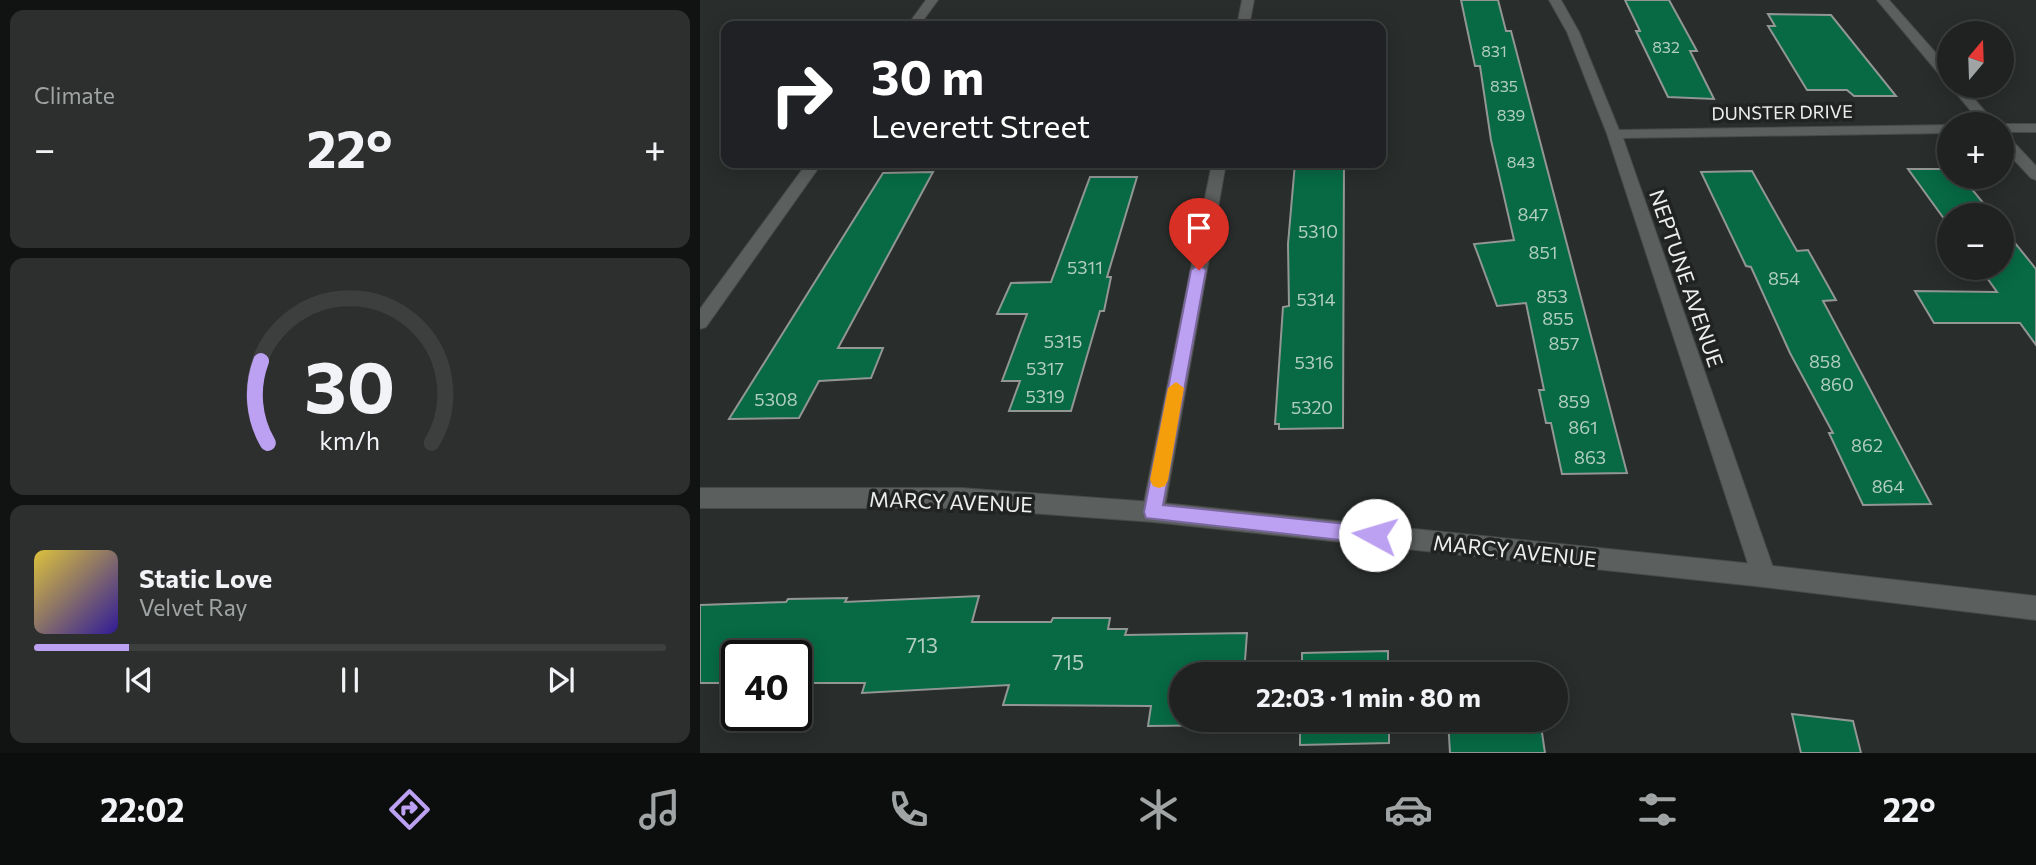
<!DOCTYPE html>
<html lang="en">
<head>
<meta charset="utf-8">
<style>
	body { margin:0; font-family:Commissioner,sans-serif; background:#2c2f2d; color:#f1f3f6; height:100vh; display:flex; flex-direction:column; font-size:26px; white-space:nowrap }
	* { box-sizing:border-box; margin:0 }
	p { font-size:23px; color:#a1a4a5 }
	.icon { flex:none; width:38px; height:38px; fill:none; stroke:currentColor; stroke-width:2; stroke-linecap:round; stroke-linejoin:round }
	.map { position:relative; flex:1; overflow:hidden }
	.side { display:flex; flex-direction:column; gap:10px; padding:10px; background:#111312; width:700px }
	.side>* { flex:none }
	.hud { position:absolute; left:21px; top:21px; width:665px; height:147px; border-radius:14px; box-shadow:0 4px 18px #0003,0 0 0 2px #3c3f3e; background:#202124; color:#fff; overflow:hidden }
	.needle { width:46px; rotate:19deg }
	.buttons { position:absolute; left:1237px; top:21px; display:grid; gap:14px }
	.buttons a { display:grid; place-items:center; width:77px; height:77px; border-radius:50%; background:#1f2220; box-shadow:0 4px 18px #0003,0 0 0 2px #3c3f3e; font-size:35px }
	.speed { position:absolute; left:21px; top:640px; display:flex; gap:14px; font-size:35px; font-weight:700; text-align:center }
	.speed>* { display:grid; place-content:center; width:91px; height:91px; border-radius:50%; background:#1f2220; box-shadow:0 4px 18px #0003,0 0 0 2px #3c3f3e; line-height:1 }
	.speed .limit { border:4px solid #111; border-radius:10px; background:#fff; color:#111 }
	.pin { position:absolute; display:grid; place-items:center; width:60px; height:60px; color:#fff; margin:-72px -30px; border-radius:50% 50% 50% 0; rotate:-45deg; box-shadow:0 0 7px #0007 }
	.pin .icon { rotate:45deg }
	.me { position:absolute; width:77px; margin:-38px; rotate:276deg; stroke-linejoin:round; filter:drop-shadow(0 0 5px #0008) }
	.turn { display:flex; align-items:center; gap:24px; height:147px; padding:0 35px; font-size:32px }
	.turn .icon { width:91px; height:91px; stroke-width:2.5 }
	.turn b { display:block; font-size:49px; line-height:60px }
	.big { font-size:52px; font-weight:700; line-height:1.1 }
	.side .tile { flex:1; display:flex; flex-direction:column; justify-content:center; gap:10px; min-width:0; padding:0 24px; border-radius:14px; background:#2c2f2d }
	.side .dial { align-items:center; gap:0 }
	.dial svg { height:182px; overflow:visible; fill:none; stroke:#3c3f3e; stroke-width:7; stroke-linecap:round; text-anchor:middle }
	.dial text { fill:#f1f3f6; stroke:none }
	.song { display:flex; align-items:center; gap:21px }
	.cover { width:84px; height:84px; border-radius:10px; background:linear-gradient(135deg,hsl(50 70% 55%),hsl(250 70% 35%)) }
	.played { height:7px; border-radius:4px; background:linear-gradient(90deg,#bca0f2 15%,#3c3f3e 15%) }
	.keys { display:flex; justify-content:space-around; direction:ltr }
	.heat { display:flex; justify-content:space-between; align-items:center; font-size:38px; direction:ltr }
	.trip { position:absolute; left:469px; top:662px; width:399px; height:70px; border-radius:35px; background:#1f2220; box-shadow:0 4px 18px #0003,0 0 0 2px #3c3f3e; font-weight:700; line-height:70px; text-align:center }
	.tab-bar { display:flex; height:112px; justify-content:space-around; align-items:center; background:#0c0e0d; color:#a1a4a5 }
	.tab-bar .icon { width:49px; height:49px }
	.tab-bar .on { color:#bca0f2 }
	.tab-bar b { font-size:32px; color:#f1f3f6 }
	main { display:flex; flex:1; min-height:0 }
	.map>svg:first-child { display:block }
	.building { fill:#076a45; stroke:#929694; stroke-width:2 }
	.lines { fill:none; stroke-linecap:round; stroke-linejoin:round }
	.minor-casing { stroke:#464947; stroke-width:2 }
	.tertiary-casing { stroke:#464947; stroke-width:2 }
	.minor { fill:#5b5f5d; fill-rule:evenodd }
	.tertiary { fill:#5b5f5d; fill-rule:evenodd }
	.route { fill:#bca0f2; stroke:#7a689d; stroke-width:2 }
	.slow { fill:#f59e0b }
	.labels { text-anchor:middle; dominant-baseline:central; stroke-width:7; stroke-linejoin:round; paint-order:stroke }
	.far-number-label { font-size:16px; fill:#b2cdc2 }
	.far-street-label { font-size:18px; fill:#ebeeec; stroke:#202321 }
	.number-label { font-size:18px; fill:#b2cdc2 }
	.street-label { font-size:21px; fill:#ebeeec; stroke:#202321 }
	.near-number-label { font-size:21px; fill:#b2cdc2 }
</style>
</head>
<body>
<main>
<section class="side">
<div class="tile"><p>Climate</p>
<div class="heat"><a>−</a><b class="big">22°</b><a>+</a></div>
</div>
<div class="tile dial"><svg viewBox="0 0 100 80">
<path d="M14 69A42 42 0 1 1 86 69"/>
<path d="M14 69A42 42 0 0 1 11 33" stroke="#bca0f2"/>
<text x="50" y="56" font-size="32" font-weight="700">30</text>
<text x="50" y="72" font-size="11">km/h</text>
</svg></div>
<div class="tile">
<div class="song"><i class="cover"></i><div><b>Static Love</b><p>Velvet Ray</p></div></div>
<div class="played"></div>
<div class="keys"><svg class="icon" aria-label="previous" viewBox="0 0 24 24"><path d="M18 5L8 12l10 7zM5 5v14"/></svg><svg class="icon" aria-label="pause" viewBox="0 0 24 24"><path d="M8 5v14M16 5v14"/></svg><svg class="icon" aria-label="next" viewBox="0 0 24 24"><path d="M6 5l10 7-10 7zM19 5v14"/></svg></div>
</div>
</section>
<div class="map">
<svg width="1336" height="753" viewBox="0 0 1336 753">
	<rect width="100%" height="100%" fill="#292d2b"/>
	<!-- building -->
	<g class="building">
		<path d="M761,0H798L806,31H811L927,473L862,474L851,423H846L839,390H844L826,303L797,306L774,244L814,240L791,140L780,66H775Z"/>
		<path d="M925,0H969L997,51H990L1014,99L968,97L936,31H940Z"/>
		<path d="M1068,14L1131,15L1196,96H1154L1147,90H1107L1068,26H1075Z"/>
		<path d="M595,163H644L643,428L579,429V424H575L583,307L589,306L588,244Z"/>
		<path d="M1208,169H1250V177H1262L1293,215H1250V227Z"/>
		<path d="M1052,171L1097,251L1108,250L1136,300L1123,301L1231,504L1163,505L1129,433H1133L1090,353L1051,267L1046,266L1001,172Z"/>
		<path d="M233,172L138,348H183L171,378L119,381L99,418L29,419L183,173Z"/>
		<path d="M390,177H437L407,277H411L404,311H400L371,411H309L320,381H302L327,314H297L311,283L351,282Z"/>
		<path d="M1302,227L1336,269V345L1320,323H1234L1215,291L1297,292L1280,268H1302Z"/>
		<path d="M279,596L272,622H351L353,618H410L408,629H427L425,635L547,633L544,674H481V719H540L539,725L448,726L451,706L303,705L309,685L162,693L165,683H96V656H37V683H0V605L86,602L88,599L147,598L145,602Z"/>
		<path d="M688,651V674H602V653Z"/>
		<path d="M1092,714L1153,721L1161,753H1101Z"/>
		<path d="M600,719H689V743L600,745Z"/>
		<path d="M748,719H840L845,753H750Z"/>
	</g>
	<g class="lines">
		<defs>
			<g id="minor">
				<path d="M226,0H238L219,26H207Z"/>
				<path d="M542,0H554L549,26H537Z"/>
				<path d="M849,0H861L879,32L919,130L1250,125V133L923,138L1076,576L1072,584L1064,587L1056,584L1052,576L907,134L867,32Z"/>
				<path d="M1300,124H1336V132H1302Z"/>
				<path d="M107,163H122L6,327L0,329V309Z"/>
				<path d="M512,163H526L464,512L461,519L453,522L445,519L442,512Z"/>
			</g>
			<g id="tertiary">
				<path d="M1177,0H1189L1250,69V82L1245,81Z"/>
				<path d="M1250,86H1263L1296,124H1282Z"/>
				<path d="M1302,134L1307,135L1336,166V180L1331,178L1302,147Z"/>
				<path d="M0,488H261L453,502L1064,565L1336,596V620L1064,587L453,522L261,508H0Z"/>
			</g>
		</defs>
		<!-- minor casing -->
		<use href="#minor" class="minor-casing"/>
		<!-- tertiary casing -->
		<use href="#tertiary" class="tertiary-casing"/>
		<!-- minor -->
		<use href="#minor" class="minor"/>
		<!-- tertiary -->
		<use href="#tertiary" class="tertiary"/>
	</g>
	<!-- route -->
	<path class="route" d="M499,265L506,270L463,505L675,527L682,529L684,535L682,541L675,544L446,518L444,512L491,270Z"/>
	<!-- slow -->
	<path class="slow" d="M476,382L484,388L468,480L465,486L459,488L453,486L450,480L468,388Z"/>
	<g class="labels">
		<!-- far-number labels -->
		<g class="far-number-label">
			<text x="966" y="46">832</text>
			<text x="794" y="50">831</text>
			<text x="804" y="85">835</text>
			<text x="811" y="114">839</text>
			<text x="821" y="161">843</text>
		</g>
		<!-- far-street labels -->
		<g class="far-street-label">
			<text transform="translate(1082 112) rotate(-1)">DUNSTER DRIVE</text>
		</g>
		<!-- number labels -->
		<g class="number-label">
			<text x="833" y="214">847</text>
			<text x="618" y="231">5310</text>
			<text x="843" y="252">851</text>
			<text x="385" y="267">5311</text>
			<text x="1084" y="278">854</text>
			<text x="852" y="296">853</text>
			<text x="616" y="299">5314</text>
			<text x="858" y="318">855</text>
			<text x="363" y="341">5315</text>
			<text x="864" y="343">857</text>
			<text x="1125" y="361">858</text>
			<text x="614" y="362">5316</text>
			<text x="345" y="368">5317</text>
			<text x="1137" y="384">860</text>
			<text x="345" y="396">5319</text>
			<text x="76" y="399">5308</text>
			<text x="874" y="401">859</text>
			<text x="612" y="407">5320</text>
			<text x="883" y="427">861</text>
			<text x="1167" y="445">862</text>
			<text x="890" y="457">863</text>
			<text x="1188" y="486">864</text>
		</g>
		<!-- street labels -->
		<g class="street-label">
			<text transform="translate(987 278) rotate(71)">NEPTUNE AVENUE</text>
			<text transform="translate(251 501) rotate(2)">MARCY AVENUE</text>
			<text transform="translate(815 550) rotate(6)">MARCY AVENUE</text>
		</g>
		<!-- near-number labels -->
		<g class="near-number-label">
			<text x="222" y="644">713</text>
			<text x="368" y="661">715</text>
		</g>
	</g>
</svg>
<div class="buttons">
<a><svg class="needle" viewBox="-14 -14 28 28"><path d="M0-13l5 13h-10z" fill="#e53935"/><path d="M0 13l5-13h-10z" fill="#a1a4a5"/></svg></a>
<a>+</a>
<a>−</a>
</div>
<div class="speed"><div class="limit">40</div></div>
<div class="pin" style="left:499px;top:270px;background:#d93025"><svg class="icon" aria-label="arrive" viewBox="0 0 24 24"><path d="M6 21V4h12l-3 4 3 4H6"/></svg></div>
<svg class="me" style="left:675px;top:535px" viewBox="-20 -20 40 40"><circle r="19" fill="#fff"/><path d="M0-13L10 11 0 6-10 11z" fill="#bca0f2"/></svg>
<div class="trip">22:03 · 1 min · 80 m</div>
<div class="hud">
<div class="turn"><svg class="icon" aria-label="right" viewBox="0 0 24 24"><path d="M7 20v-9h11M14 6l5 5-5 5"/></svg><div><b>30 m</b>Leverett Street</div></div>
</div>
</div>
</main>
<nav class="tab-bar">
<b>22:02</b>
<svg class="icon on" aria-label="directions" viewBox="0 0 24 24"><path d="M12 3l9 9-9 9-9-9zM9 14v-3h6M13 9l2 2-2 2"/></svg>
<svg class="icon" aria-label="music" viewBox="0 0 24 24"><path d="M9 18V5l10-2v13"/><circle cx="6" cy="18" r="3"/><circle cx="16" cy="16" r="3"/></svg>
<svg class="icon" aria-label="phone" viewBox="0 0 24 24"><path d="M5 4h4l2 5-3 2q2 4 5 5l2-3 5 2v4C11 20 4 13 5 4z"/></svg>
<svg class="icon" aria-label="climate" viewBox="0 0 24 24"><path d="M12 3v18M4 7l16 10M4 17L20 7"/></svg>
<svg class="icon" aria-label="car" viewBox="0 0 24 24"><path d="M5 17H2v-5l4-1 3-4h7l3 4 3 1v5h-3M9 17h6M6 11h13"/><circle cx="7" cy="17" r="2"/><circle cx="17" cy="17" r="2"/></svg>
<svg class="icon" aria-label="filters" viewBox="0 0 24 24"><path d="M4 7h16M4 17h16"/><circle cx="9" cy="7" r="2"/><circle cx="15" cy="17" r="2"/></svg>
<b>22°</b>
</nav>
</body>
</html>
